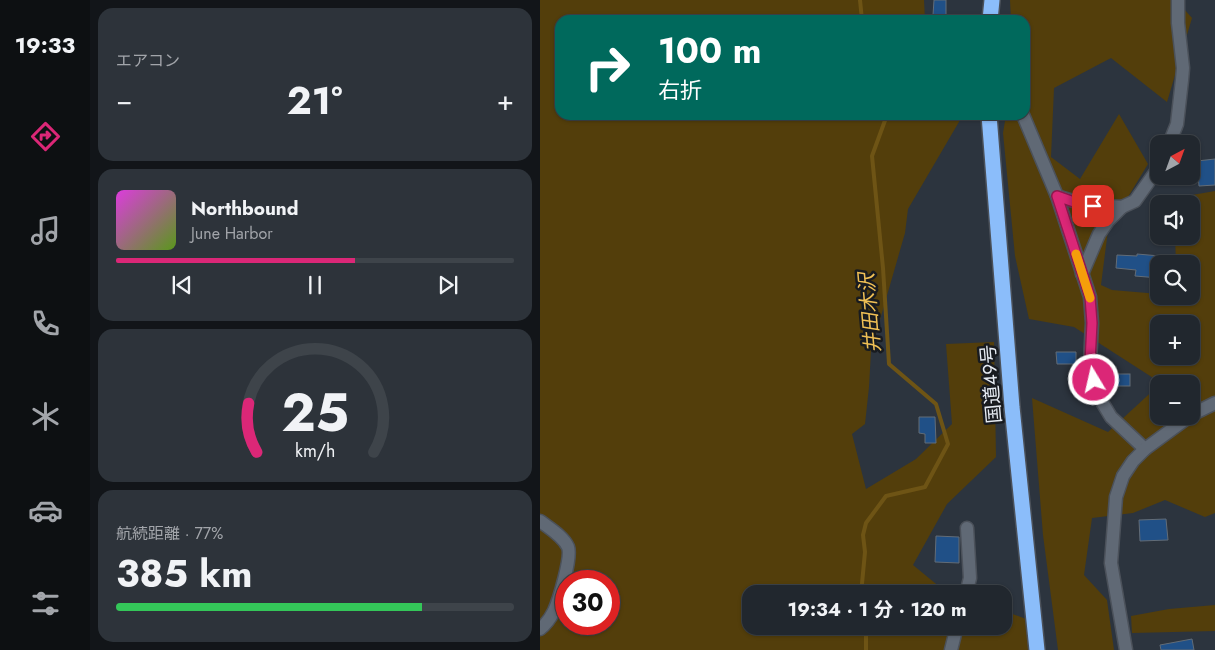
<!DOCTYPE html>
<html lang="ja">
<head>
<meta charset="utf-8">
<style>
	body { margin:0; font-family:Jost,"Noto Sans JP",sans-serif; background:#2d333a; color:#f1f3f6; height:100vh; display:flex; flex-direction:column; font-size:19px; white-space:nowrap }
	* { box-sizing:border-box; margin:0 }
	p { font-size:16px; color:#a2a5aa }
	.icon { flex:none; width:28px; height:28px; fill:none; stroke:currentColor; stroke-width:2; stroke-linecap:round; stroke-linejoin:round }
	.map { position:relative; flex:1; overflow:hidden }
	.panel { display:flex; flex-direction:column; gap:8px; padding:8px; background:#121519; width:450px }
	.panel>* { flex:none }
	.hud { position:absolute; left:15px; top:15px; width:475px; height:105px; border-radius:15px; box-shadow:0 1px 4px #0004,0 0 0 1px #3e444a; background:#00695c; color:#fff; overflow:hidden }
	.needle { width:32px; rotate:41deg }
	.tools { position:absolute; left:610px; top:135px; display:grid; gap:10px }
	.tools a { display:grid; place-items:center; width:50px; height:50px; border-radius:10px; background:#21272e; box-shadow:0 1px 4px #0004,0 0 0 1px #3e444a; font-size:25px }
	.speed { position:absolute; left:15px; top:570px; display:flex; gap:10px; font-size:25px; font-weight:700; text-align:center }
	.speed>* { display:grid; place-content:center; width:65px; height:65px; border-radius:50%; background:#21272e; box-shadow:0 1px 4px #0004,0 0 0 1px #3e444a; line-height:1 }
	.speed .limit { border:8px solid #d22; background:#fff; color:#111 }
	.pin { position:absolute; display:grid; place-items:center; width:42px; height:42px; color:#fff; margin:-21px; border-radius:10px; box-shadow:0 2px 8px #0006 }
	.me { position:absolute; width:55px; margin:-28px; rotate:351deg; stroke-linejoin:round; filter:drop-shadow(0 0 4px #0008) }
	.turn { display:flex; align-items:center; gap:18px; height:105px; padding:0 20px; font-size:22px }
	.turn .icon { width:65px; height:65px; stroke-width:2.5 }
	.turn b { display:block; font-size:35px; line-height:42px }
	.big { font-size:38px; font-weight:700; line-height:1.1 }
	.panel .widget { flex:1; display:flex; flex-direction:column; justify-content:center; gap:8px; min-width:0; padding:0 18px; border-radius:15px; background:#2d333a }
	.panel .dial { align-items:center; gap:0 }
	.dial svg { height:130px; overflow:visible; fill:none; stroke:#3e444a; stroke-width:7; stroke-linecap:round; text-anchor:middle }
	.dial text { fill:#f1f3f6; stroke:none }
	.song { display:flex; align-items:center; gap:15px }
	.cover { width:60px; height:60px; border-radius:8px; background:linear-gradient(135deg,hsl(300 70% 55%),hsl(90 70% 35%)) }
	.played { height:5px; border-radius:2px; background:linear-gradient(90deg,#db2777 60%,#3e444a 60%) }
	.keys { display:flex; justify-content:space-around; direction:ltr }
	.heat { display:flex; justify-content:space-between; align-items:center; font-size:28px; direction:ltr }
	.charge { height:8px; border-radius:4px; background:linear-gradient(90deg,#34c759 77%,#3e444a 0) }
	.trip { position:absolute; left:202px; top:585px; width:270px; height:50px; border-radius:15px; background:#21272e; box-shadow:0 1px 4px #0004,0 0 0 1px #3e444a; font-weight:700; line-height:50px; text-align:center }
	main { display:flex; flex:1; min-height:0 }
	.menu { display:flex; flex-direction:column; width:90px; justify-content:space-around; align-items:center; background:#0d1012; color:#a2a5aa }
	.menu .icon { width:35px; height:35px }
	.menu .selected { color:#db2777 }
	.menu b { font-size:22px; color:#f1f3f6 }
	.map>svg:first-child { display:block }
	.green { fill:#533e0b; fill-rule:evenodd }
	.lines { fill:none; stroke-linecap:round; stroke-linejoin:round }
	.stream { stroke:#6e5415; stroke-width:4 }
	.building { fill:#205087; stroke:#626c77 }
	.minor-casing { stroke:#4b515a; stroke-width:15 }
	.highway-casing { stroke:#4b515a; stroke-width:18 }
	.minor { stroke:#606975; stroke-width:12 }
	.highway { stroke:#8bbdfa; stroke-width:15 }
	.route-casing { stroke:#8e194d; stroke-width:12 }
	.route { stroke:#db2777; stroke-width:9 }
	.slow { stroke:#f59e0b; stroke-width:9 }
	.labels { text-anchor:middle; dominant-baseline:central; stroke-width:5; stroke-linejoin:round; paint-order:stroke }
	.street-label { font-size:19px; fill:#e6ebf2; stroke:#181b20 }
	.water-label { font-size:20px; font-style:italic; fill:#f0c055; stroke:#181b20 }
</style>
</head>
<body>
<main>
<nav class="menu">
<b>19:33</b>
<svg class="icon selected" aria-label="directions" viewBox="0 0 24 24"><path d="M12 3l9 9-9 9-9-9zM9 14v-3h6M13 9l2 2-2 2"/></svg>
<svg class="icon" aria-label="music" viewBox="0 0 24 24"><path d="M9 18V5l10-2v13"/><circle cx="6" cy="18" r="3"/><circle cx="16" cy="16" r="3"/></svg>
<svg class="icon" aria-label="phone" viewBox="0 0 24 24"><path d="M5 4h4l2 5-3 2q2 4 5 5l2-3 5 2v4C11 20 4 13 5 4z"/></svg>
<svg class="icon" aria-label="climate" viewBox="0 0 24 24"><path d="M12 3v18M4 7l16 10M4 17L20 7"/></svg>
<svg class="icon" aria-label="car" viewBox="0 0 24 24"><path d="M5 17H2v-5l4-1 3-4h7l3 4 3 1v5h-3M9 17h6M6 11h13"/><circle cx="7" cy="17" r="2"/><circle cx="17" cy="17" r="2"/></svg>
<svg class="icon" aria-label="filters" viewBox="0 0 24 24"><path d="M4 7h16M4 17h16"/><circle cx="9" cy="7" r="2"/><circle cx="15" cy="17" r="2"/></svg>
</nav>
<section class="panel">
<div class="widget"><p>エアコン</p>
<div class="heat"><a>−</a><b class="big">21°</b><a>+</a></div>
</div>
<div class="widget">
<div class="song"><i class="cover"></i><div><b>Northbound</b><p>June Harbor</p></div></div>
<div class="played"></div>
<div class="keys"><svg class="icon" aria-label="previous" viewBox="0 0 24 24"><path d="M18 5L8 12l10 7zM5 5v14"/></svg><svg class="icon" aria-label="pause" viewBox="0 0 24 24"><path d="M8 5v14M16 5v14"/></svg><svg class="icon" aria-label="next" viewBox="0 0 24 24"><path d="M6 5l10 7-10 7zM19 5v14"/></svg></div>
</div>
<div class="widget dial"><svg viewBox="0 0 100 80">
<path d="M14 69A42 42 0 1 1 86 69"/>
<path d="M14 69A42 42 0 0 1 9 39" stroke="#db2777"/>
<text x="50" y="56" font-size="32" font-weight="700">25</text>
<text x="50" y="72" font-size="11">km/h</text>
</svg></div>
<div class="widget"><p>航続距離 · 77%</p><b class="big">385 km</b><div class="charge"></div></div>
</section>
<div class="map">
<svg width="675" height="650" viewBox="0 0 675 650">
	<rect width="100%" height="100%" fill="#2c343e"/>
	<!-- green -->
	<g class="green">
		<path d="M0,0H384L385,20H20V115H423L368,209L365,233L331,351L329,387L325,424L312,434L326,489L376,459L412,424L406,344L454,342L456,457L407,504L373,565L401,588L418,594H211V626H464V611L489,620L493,650H0ZM26,581H69V624H26Z"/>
		<path d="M470,0H636L652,18L627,102L571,58L514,88L511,157L540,179L579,114L608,164L568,230L561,285L572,290L619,294V296H651V264H636L635,236H651V204H635V198L675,191V513L665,517L625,500L593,513L552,518L544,575L567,600L574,650H518L503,535L492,398L568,432L619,385V416H651V384H621V383L534,327L489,319L475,256L463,133L466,115H485V20H471ZM619,324H651V356H619Z"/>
		<path d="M675,605V631L592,633L591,616L629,609Z"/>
	</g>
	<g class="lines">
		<!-- stream -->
		<g class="stream">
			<path d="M320,0L322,20"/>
			<path d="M321,594L325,552L323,535L326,523L346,496L385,487L408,444L396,404L349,364L343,268L332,156L347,115"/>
			<path d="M326,650V626"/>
		</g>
	</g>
	<!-- building -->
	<g class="building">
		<path d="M394,0H406V15H393Z"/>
		<path d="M675,159V185L659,186L657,161Z"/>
		<path d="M597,254L620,256L619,262V278L595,276L596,270L576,268L577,255L597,256Z"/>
		<path d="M516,352H536V364H517Z"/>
		<rect x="577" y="374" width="13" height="12"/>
		<path d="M379,417H395L396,443H385V434L379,433Z"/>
		<path d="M626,519L628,540L600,541L599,520Z"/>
		<path d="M396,536L419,537V563L395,562Z"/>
		<path d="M652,639L654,650H621L620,645Z"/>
	</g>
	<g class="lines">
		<defs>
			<g id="minor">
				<path d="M483,115L517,196L550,297L552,323L550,362L559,397L571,417L605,449"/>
				<path d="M629,144L637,124L642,80L643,68L638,23V0"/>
				<path d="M517,196C539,204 559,206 582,207L568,221L559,234L542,274"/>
				<path d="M582,207L595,201L619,167"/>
				<path d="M651,415L675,403"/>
				<path d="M0,521C9,528 23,536 28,547C32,557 19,600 14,611C11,617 5,625 0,629"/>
				<path d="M426,594L430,578L427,528"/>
				<path d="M411,650L417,626"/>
				<path d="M586,650L571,563L576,497L583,476L593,461L605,449L650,416"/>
			</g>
			<g id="highway">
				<path d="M450,20L452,0"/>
				<path d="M449,115L472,407L497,650"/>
			</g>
		</defs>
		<!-- minor casing -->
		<use href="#minor" class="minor-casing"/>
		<!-- highway casing -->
		<use href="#highway" class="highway-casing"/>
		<!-- minor -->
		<use href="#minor" class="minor"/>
		<!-- highway -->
		<use href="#highway" class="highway"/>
	</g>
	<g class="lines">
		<defs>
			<path id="route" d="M553,206L534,202L517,196L550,297L552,323L550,362L554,380"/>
		</defs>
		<!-- route casing -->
		<use href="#route" class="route-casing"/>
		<!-- route -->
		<use href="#route" class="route"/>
		<!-- slow -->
		<path class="slow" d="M536,254L550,298"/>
	</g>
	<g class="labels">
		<!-- street labels -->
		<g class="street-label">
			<text transform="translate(451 384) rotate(-95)">国道49号</text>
		</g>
		<!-- water labels -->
		<g class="water-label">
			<text transform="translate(330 313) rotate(-95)">井田木沢</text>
		</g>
	</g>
</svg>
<div class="tools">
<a><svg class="needle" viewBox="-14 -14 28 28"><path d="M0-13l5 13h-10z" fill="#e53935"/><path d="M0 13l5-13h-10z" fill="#a2a5aa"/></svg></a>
<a><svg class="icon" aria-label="sound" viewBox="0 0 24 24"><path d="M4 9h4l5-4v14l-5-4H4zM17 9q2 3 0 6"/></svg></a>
<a><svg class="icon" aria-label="search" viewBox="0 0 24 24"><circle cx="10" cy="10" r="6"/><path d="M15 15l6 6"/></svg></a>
<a>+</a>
<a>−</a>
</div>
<div class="speed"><div class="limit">30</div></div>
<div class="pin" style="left:553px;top:206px;background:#d93025"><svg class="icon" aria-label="arrive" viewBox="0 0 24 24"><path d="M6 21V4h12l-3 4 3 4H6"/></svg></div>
<svg class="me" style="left:554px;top:380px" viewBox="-20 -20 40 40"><circle r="17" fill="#db2777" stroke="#fff" stroke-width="3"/><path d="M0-11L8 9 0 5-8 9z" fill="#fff"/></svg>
<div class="trip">19:34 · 1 分 · 120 m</div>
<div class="hud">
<div class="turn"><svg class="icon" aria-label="right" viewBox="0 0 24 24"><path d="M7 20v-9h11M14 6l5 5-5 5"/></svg><div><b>100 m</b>右折</div></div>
</div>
</div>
</main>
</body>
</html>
